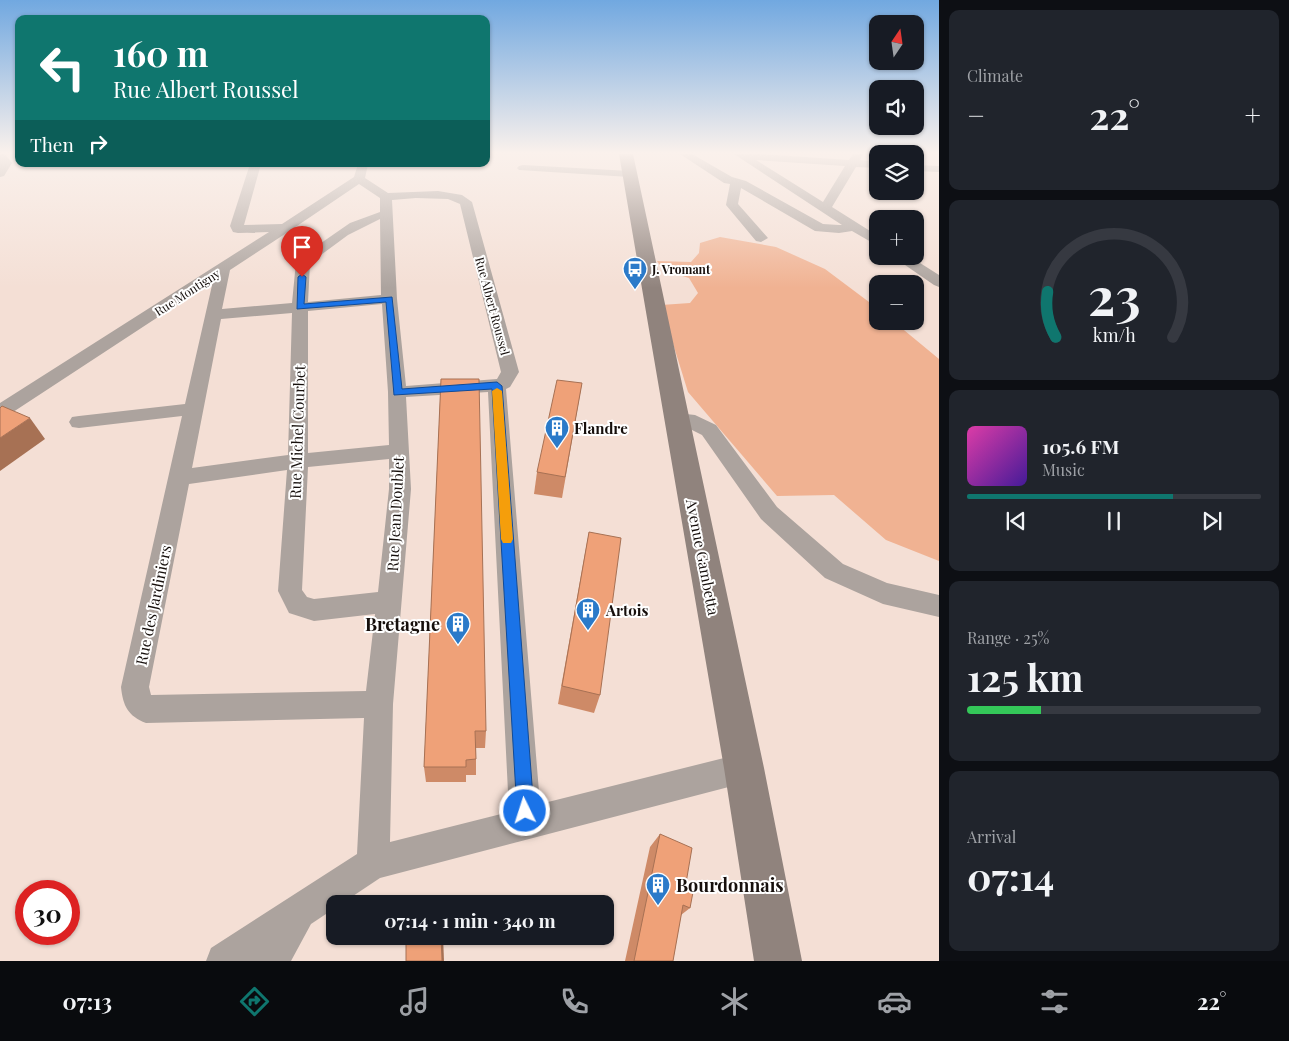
<!DOCTYPE html>
<html lang="en">
<head>
<meta charset="utf-8">
<style>
	body { margin:0; font-family:"Playfair Display",serif; background:#20242c; color:#f1f3f6; height:100vh; display:flex; flex-direction:column; font-size:19px; white-space:nowrap }
	* { box-sizing:border-box; margin:0 }
	p { font-size:16px; color:#9ea1a6 }
	.icon { flex:none; width:28px; height:28px; fill:none; stroke:currentColor; stroke-width:2; stroke-linecap:round; stroke-linejoin:round }
	.map { position:relative; flex:1; overflow:hidden }
	.drawer { display:flex; flex-direction:column; gap:10px; padding:10px; background:#0d0f14; width:350px }
	.drawer>* { flex:none }
	.top-card { position:absolute; left:15px; top:15px; width:475px; height:152px; border-radius:10px; box-shadow:0 1px 4px #0004; background:#0f766e; color:#fff; overflow:hidden }
	.needle { width:32px; rotate:13deg }
	.tools { position:absolute; left:869px; top:15px; display:grid; gap:10px }
	.tools a { display:grid; place-items:center; width:55px; height:55px; border-radius:10px; background:#171b24; box-shadow:0 1px 4px #0004; font-size:25px }
	.speed { position:absolute; left:15px; top:880px; display:flex; gap:10px; font-size:25px; font-weight:700; text-align:center }
	.speed>* { display:grid; place-content:center; width:65px; height:65px; border-radius:50%; background:#171b24; box-shadow:0 1px 4px #0004; line-height:1 }
	.speed .limit { border:8px solid #d22; background:#fff; color:#111 }
	.pin { position:absolute; display:grid; place-items:center; width:42px; height:42px; color:#fff; margin:-51px -21px; border-radius:50% 50% 50% 0; rotate:-45deg; box-shadow:0 0 5px #0007 }
	.pin .icon { rotate:45deg }
	.me { position:absolute; width:55px; margin:-28px; rotate:356deg; stroke-linejoin:round; filter:drop-shadow(0 0 4px #0008) }
	.turn { display:flex; align-items:center; gap:18px; height:105px; padding:0 15px; font-size:22px }
	.turn .icon { width:65px; height:65px; stroke-width:2.5 }
	.turn b { display:block; font-size:35px; line-height:42px }
	.then { display:flex; align-items:center; height:48px; padding:0 15px; background:#0003; gap:10px; font-size:19px }
	.big { font-size:38px; font-weight:700; line-height:1.1 }
	.drawer .widget { flex:1; display:flex; flex-direction:column; justify-content:center; gap:8px; min-width:0; padding:0 18px; border-radius:10px; background:#20242c }
	.drawer .dial { align-items:center; gap:0 }
	.dial svg { height:130px; overflow:visible; fill:none; stroke:#363941; stroke-width:7; stroke-linecap:round; text-anchor:middle }
	.dial text { fill:#f1f3f6; stroke:none }
	.song { display:flex; align-items:center; gap:15px }
	.cover { width:60px; height:60px; border-radius:8px; background:linear-gradient(135deg,hsl(320 70% 55%),hsl(260 70% 35%)) }
	.played { height:5px; border-radius:2px; background:linear-gradient(90deg,#0f766e 70%,#363941 70%) }
	.keys { display:flex; justify-content:space-around; direction:ltr }
	.heat { display:flex; justify-content:space-between; align-items:center; font-size:28px; direction:ltr }
	.charge { height:8px; border-radius:4px; background:linear-gradient(90deg,#34c759 25%,#363941 0) }
	.trip { position:absolute; left:326px; top:895px; width:288px; height:50px; border-radius:10px; background:#171b24; box-shadow:0 1px 4px #0004; font-weight:700; line-height:50px; text-align:center }
	.dock { display:flex; height:80px; justify-content:space-around; align-items:center; background:#090b0e; color:#9ea1a6 }
	.dock .icon { width:35px; height:35px }
	.dock .on { color:#0f766e }
	.dock b { font-size:22px; color:#f1f3f6 }
	main { display:flex; flex:1; min-height:0 }
	.map>svg:first-child { display:block }
	.green { fill:#f0b292 }
	.lines { fill:none; stroke-linecap:round; stroke-linejoin:round }
	.street { fill:#aca39e; fill-rule:evenodd }
	.secondary { fill:#90837d; fill-rule:evenodd }
	.wall { fill:#ce8a67 }
	.shaded-wall { fill:#a77154 }
	.building { fill:#efa178; stroke:#a77154 }
	.route { fill:#1a73e8; stroke:#114b97 }
	.slow { fill:#f59e0b }
	.labels { text-anchor:middle; dominant-baseline:central; stroke-width:4; stroke-linejoin:round; paint-order:stroke }
	.far-poi-label { font-size:12px; font-weight:bold; fill:#160f0c; stroke:#fff; text-anchor:start }
	.far-street-label { font-size:12px; fill:#160f0c; stroke:#fff }
	.poi-label { font-size:15px; font-weight:bold; fill:#160f0c; stroke:#fff; text-anchor:start }
	.street-label { font-size:15px; fill:#160f0c; stroke:#fff }
	.near-poi-label { font-size:18px; font-weight:bold; fill:#160f0c; stroke:#fff; text-anchor:end }
</style>
</head>
<body>
<main>
<div class="map">
<svg width="939" height="961" viewBox="0 0 939 961">
	<rect width="100%" height="100%" fill="#f4dfd5"/>
	<!-- green -->
	<path class="green" d="M720,237L776,247L825,269L877,308L878,321H893L939,359V561L886,540L834,495L777,496L688,392L661,305L690,303L698,293L689,278L663,270L657,261L691,262L699,253L700,243Z"/>
	<g class="lines">
		<!-- street -->
		<g class="street">
			<path d="M0,154H5L12,163L4,176L0,177Z"/>
			<path d="M680,154H692L732,177L746,181L823,224L839,225H842L734,154H762L849,160L853,154H863L860,160L878,162V168L856,167L832,207L878,236V246L852,231L839,233L815,231L741,188L738,204L768,238L761,242L756,241L726,205L730,184L724,183ZM756,160L845,166L823,202Z"/>
			<path d="M250,164H261L244,225L282,224L354,177L358,164H368L365,178L388,193L438,191L462,195L472,202L519,372L510,387L506,389L540,804L744,753L755,757L759,768L755,779L744,783L380,878L341,904H335V908L311,924L291,961H206L211,948L357,854L364,718L146,723C128,716 123,706 121,687L182,416L79,428L72,427L69,422L72,417L79,416L185,404L213,281L7,416L0,418V403L269,232L238,233L233,232L230,226ZM359,184L380,198V212L350,223L298,259L296,262L292,303L222,309L230,270L288,232L293,231L294,228ZM416,198L448,199L460,204L501,372L497,379L406,386L397,299L392,200ZM380,219L381,295L308,302L310,263L348,235ZM382,304L388,392L389,445L308,453V311ZM292,313L288,455L192,468L221,319ZM488,392L509,812L390,842L393,704L411,489L406,397ZM389,459V489L378,592L314,599L307,597L302,590L308,467ZM287,470L278,591L289,613L314,621L375,614L366,691L151,695L149,687L189,484Z"/>
			<path d="M523,165L630,171L636,174L630,177L519,170L517,168L519,166Z"/>
			<path d="M915,165L939,166V172L915,171Z"/>
			<path d="M892,256H909L939,275V287L934,285Z"/>
			<path d="M677,413L695,415L716,425L777,507L843,564L887,583L939,595V617L883,604L825,578L761,519L702,435L684,426L670,424L667,419L670,414Z"/>
		</g>
		<!-- secondary -->
		<path class="secondary" d="M619,154H633L764,768L802,961H754L724,768Z"/>
	</g>
	<!-- wall -->
	<g class="wall">
		<path d="M441,379L486,731L485,748H476V775H466V782H426L424,767Z"/>
		<path d="M582,383L562,498L534,494L537,472Z"/>
		<path d="M589,532L600,695L594,713L558,704L585,553Z"/>
		<path d="M660,834L690,908L681,915L673,961H625L650,847Z"/>
	</g>
	<!-- shaded-wall -->
	<g class="shaded-wall">
		<path d="M30,418L45,439L0,471V438Z"/>
		<path d="M441,936H443L444,961H442Z"/>
	</g>
	<!-- building -->
	<g class="building">
		<path d="M441,379H479L486,731H475L476,759L466,760V767H424Z"/>
		<path d="M557,380L582,383L565,477L537,472Z"/>
		<path d="M2,406L30,418L0,438V408Z"/>
		<path d="M589,532L621,538L600,695L562,686Z"/>
		<path d="M660,834L692,848L686,883L694,887L690,908L683,905L673,961H634Z"/>
		<path d="M406,936H441L442,961H406Z"/>
	</g>
	<!-- sky -->
	<linearGradient id="sky" x2="0" y2="1"><stop stop-color="#71a8e0"/><stop offset="0.53" stop-color="#faf1ec"/><stop offset="1" stop-color="#faf1ec" stop-opacity="0"/></linearGradient>
	<rect width="939" height="288" fill="url(#sky)"/>
	<!-- route -->
	<path class="route" d="M302,274L306,277L304,304L392,297L402,389L497,382L502,386L534,811L531,817L525,819L519,817L517,811L492,389L394,395L386,302L297,309L298,277Z"/>
	<!-- slow -->
	<path class="slow" d="M497,388L502,391L513,539L511,543H503L501,539L492,391Z"/>
	<!-- icons -->
	<defs>
		<symbol id="bus-pin" viewBox="-11 -11 22 30"><path d="M0 17L-7.5 6A9.5 9.5 0 1 1 7.5 6Z" fill="#2b7ac9" stroke="#fff"/><path d="M-5-6H5V4H4V6H2V4H-2V6H-4V4H-5ZM-3.5-4V0h7V-4ZM-3.5 1.2v1.5H-2V1.2ZM2 1.2v1.5H3.5V1.2Z" fill="#fff"/></symbol>
		<symbol id="building-pin" viewBox="-11 -11 22 30"><path d="M0 17L-7.5 6A9.5 9.5 0 1 1 7.5 6Z" fill="#2b7ac9" stroke="#fff"/><path d="M-4-6H4V6H1V3H-1V6H-4ZM-2.5-4.3h1.7v1.8h-1.7ZM.8-4.3h1.7v1.8H.8ZM-2.5-1h1.7V.8h-1.7ZM.8-1h1.7V.8H.8Z" fill="#fff"/></symbol>
	</defs>
	<g fill-rule="evenodd">
		<use href="#bus-pin" x="621" y="255" width="28" height="38"/>
		<use href="#building-pin" x="543" y="414" width="28" height="38"/>
		<use href="#building-pin" x="574" y="596" width="28" height="38"/>
		<use href="#building-pin" x="444" y="610" width="28" height="38"/>
		<use href="#building-pin" x="644" y="871" width="28" height="38"/>
	</g>
	<g class="labels">
		<!-- far-poi labels -->
		<g class="far-poi-label">
			<text x="652" y="269">J. Vromant</text>
		</g>
		<!-- far-street labels -->
		<g class="far-street-label">
			<text transform="translate(187 292) rotate(-33)">Rue Montigny</text>
			<text transform="translate(493 306) rotate(75)">Rue Albert Roussel</text>
		</g>
		<!-- poi labels -->
		<g class="poi-label">
			<text x="574" y="428">Flandre</text>
			<text x="606" y="610">Artois</text>
		</g>
		<!-- street labels -->
		<g class="street-label">
			<text transform="translate(297 432) rotate(-88)">Rue Michel Courbet</text>
			<text transform="translate(395 514) rotate(-87)">Rue Jean Doublet</text>
			<text transform="translate(703 557) rotate(79)">Avenue Gambetta</text>
			<text transform="translate(153 605) rotate(-78)">Rue des Jardiniers</text>
		</g>
		<!-- near-poi labels -->
		<g class="near-poi-label">
			<text x="440" y="624">Bretagne</text>
			<text x="676" y="885" text-anchor="start">Bourdonnais</text>
		</g>
	</g>
</svg>
<div class="tools">
<a><svg class="needle" viewBox="-14 -14 28 28"><path d="M0-13l5 13h-10z" fill="#e53935"/><path d="M0 13l5-13h-10z" fill="#9ea1a6"/></svg></a>
<a><svg class="icon" aria-label="sound" viewBox="0 0 24 24"><path d="M4 9h4l5-4v14l-5-4H4zM17 9q2 3 0 6"/></svg></a>
<a><svg class="icon" aria-label="layers" viewBox="0 0 24 24"><path d="M12 4l9 5-9 5-9-5zM3 14l9 5 9-5"/></svg></a>
<a>+</a>
<a>−</a>
</div>
<div class="speed"><div class="limit">30</div></div>
<div class="pin" style="left:302px;top:277px;background:#d93025"><svg class="icon" aria-label="arrive" viewBox="0 0 24 24"><path d="M6 21V4h12l-3 4 3 4H6"/></svg></div>
<svg class="me" style="left:525px;top:811px" viewBox="-20 -20 40 40"><circle r="17" fill="#1a73e8" stroke="#fff" stroke-width="3"/><path d="M0-11L8 9 0 5-8 9z" fill="#fff"/></svg>
<div class="trip">07:14 · 1 min · 340 m</div>
<div class="top-card">
<div class="turn"><svg class="icon" aria-label="left" viewBox="0 0 24 24"><path d="M17 20v-9H6M10 6l-5 5 5 5"/></svg><div><b>160 m</b>Rue Albert Roussel</div></div>
<div class="then">Then<svg class="icon" aria-label="right" viewBox="0 0 24 24"><path d="M7 20v-9h11M14 6l5 5-5 5"/></svg></div>
</div>
</div>
<section class="drawer">
<div class="widget"><p>Climate</p>
<div class="heat"><a>−</a><b class="big">22°</b><a>+</a></div>
</div>
<div class="widget dial"><svg viewBox="0 0 100 80">
<path d="M14 69A42 42 0 1 1 86 69"/>
<path d="M14 69A42 42 0 0 1 9 41" stroke="#0f766e"/>
<text x="50" y="56" font-size="32" font-weight="700">23</text>
<text x="50" y="72" font-size="11">km/h</text>
</svg></div>
<div class="widget">
<div class="song"><i class="cover"></i><div><b>105.6 FM</b><p>Music</p></div></div>
<div class="played"></div>
<div class="keys"><svg class="icon" aria-label="previous" viewBox="0 0 24 24"><path d="M18 5L8 12l10 7zM5 5v14"/></svg><svg class="icon" aria-label="pause" viewBox="0 0 24 24"><path d="M8 5v14M16 5v14"/></svg><svg class="icon" aria-label="next" viewBox="0 0 24 24"><path d="M6 5l10 7-10 7zM19 5v14"/></svg></div>
</div>
<div class="widget"><p>Range · 25%</p><b class="big">125 km</b><div class="charge"></div></div>
<div class="widget"><p>Arrival</p><b class="big">07:14</b></div>
</section>
</main>
<nav class="dock">
<b>07:13</b>
<svg class="icon on" aria-label="directions" viewBox="0 0 24 24"><path d="M12 3l9 9-9 9-9-9zM9 14v-3h6M13 9l2 2-2 2"/></svg>
<svg class="icon" aria-label="music" viewBox="0 0 24 24"><path d="M9 18V5l10-2v13"/><circle cx="6" cy="18" r="3"/><circle cx="16" cy="16" r="3"/></svg>
<svg class="icon" aria-label="phone" viewBox="0 0 24 24"><path d="M5 4h4l2 5-3 2q2 4 5 5l2-3 5 2v4C11 20 4 13 5 4z"/></svg>
<svg class="icon" aria-label="climate" viewBox="0 0 24 24"><path d="M12 3v18M4 7l16 10M4 17L20 7"/></svg>
<svg class="icon" aria-label="car" viewBox="0 0 24 24"><path d="M5 17H2v-5l4-1 3-4h7l3 4 3 1v5h-3M9 17h6M6 11h13"/><circle cx="7" cy="17" r="2"/><circle cx="17" cy="17" r="2"/></svg>
<svg class="icon" aria-label="filters" viewBox="0 0 24 24"><path d="M4 7h16M4 17h16"/><circle cx="9" cy="7" r="2"/><circle cx="15" cy="17" r="2"/></svg>
<b>22°</b>
</nav>
</body>
</html>
